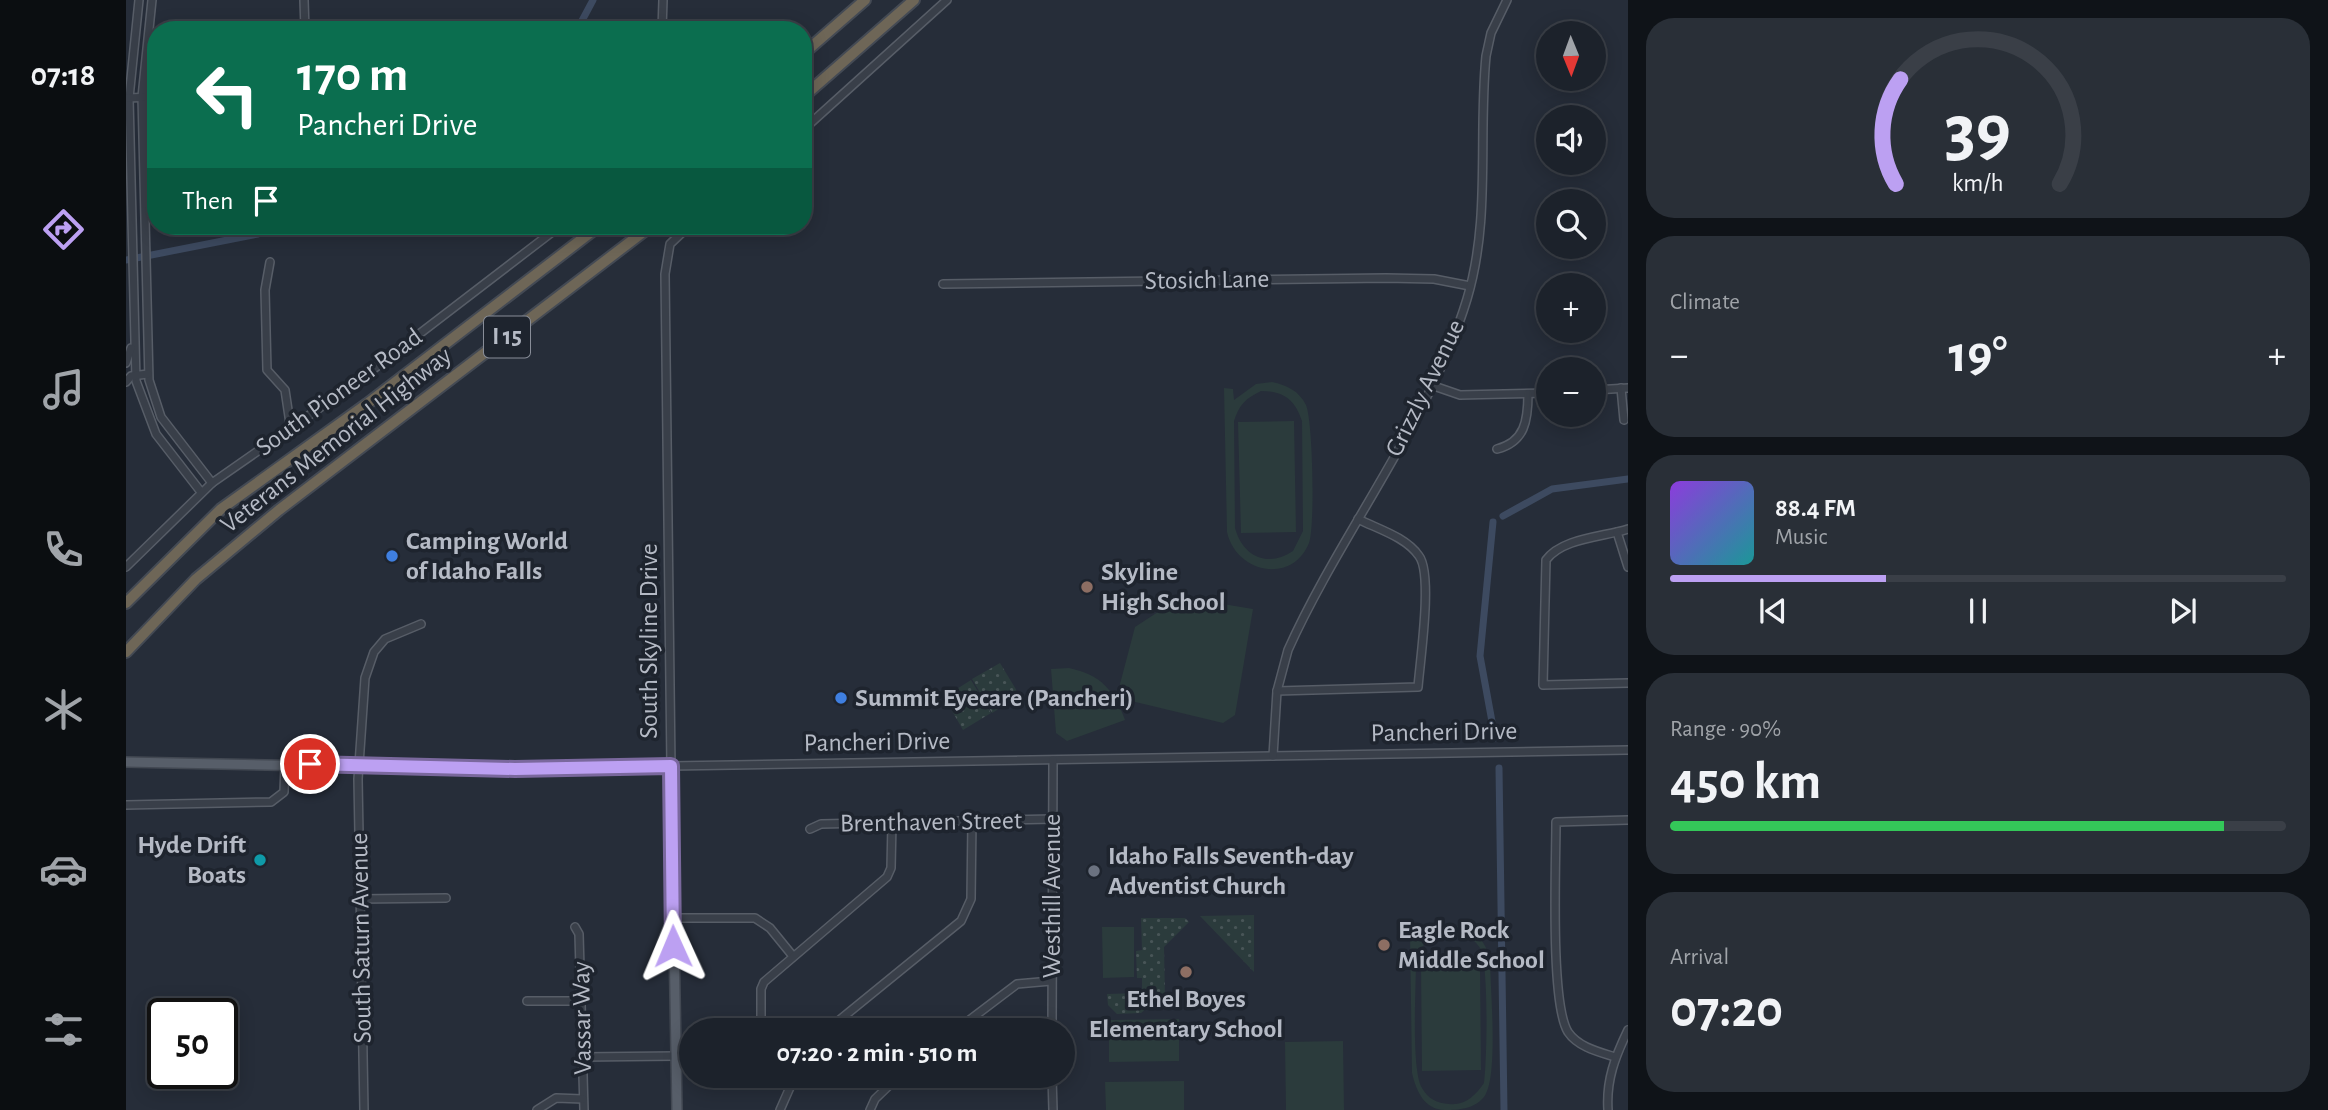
<!DOCTYPE html>
<html lang="en">
<head>
<meta charset="utf-8">
<style>
	body { margin:0; font-family:"Alegreya Sans",sans-serif; background:#292f37; color:#f1f3f6; height:100vh; display:flex; flex-direction:column; font-size:26px; white-space:nowrap }
	* { box-sizing:border-box; margin:0 }
	p { font-size:23px; color:#a0a4a9 }
	.icon { flex:none; width:38px; height:38px; fill:none; stroke:currentColor; stroke-width:2; stroke-linecap:round; stroke-linejoin:round }
	.map { position:relative; flex:1; overflow:hidden }
	.sheet { display:flex; flex-direction:column; gap:18px; padding:18px; background:#0f1318; width:700px }
	.sheet>* { flex:none }
	.guide { position:absolute; left:21px; top:21px; width:665px; height:214px; border-radius:28px; box-shadow:0 4px 18px #0003,0 0 0 2px #3a3f47; background:#0b6e4f; color:#fff; overflow:hidden }
	.needle { width:46px; rotate:179deg }
	.controls { position:absolute; left:1410px; top:21px; display:grid; gap:14px }
	.controls a { display:grid; place-items:center; width:70px; height:70px; border-radius:50%; background:#1c222b; box-shadow:0 4px 18px #0003,0 0 0 2px #3a3f47; font-size:35px }
	.speed { position:absolute; left:21px; top:998px; display:flex; gap:14px; font-size:35px; font-weight:700; text-align:center }
	.speed>* { display:grid; place-content:center; width:91px; height:91px; border-radius:50%; background:#1c222b; box-shadow:0 4px 18px #0003,0 0 0 2px #3a3f47; line-height:1 }
	.speed .limit { border:4px solid #111; border-radius:10px; background:#fff; color:#111 }
	.pin { position:absolute; display:grid; place-items:center; width:60px; height:60px; color:#fff; margin:-30px; border:4px solid #fff; border-radius:50%; box-shadow:0 2px 7px #0007 }
	.me { position:absolute; width:77px; margin:-38px; rotate:359deg; stroke-linejoin:round; filter:drop-shadow(0 0 5px #0008) }
	.turn { display:flex; align-items:center; gap:24px; height:147px; padding:0 35px; font-size:32px }
	.turn .icon { width:91px; height:91px; stroke-width:2.5 }
	.turn b { display:block; font-size:49px; line-height:60px }
	.then { display:flex; align-items:center; height:66px; padding:0 35px; background:#0003; gap:14px; font-size:26px }
	.big { font-size:52px; font-weight:600; line-height:1.1 }
	.sheet .card { flex:1; display:flex; flex-direction:column; justify-content:center; gap:10px; min-width:0; padding:0 24px; border-radius:28px; background:#292f37 }
	.sheet .dial { align-items:center; gap:0 }
	.dial svg { height:182px; overflow:visible; fill:none; stroke:#3a3f47; stroke-width:7; stroke-linecap:round; text-anchor:middle }
	.dial text { fill:#f1f3f6; stroke:none }
	.song { display:flex; align-items:center; gap:21px }
	.cover { width:84px; height:84px; border-radius:10px; background:linear-gradient(135deg,hsl(270 70% 55%),hsl(180 70% 35%)) }
	.played { height:7px; border-radius:4px; background:linear-gradient(90deg,#bca0f2 35%,#3a3f47 35%) }
	.keys { display:flex; justify-content:space-around; direction:ltr }
	.heat { display:flex; justify-content:space-between; align-items:center; font-size:38px; direction:ltr }
	.charge { height:10px; border-radius:5px; background:linear-gradient(90deg,#34c759 90%,#3a3f47 0) }
	.trip { position:absolute; left:553px; top:1018px; width:396px; height:70px; border-radius:35px; background:#1c222b; box-shadow:0 4px 18px #0003,0 0 0 2px #3a3f47; font-weight:600; line-height:70px; text-align:center }
	main { display:flex; flex:1; min-height:0 }
	.dock { display:flex; flex-direction:column; width:126px; justify-content:space-around; align-items:center; background:#0b0e11; color:#a0a4a9 }
	.dock .icon { width:49px; height:49px }
	.dock .active { color:#bca0f2 }
	.dock b { font-size:32px; color:#f1f3f6 }
	.map>svg:first-child { display:block }
	.green { fill:url(#green-dots) }
	.pitch { fill:#2b3b3c; fill-rule:evenodd }
	.lines { fill:none; stroke-linecap:round; stroke-linejoin:round }
	.canal { stroke:#3d4a60; stroke-width:7 }
	.minor-casing { stroke:#575d67; stroke-width:10 }
	.major-casing { stroke:#424852; stroke-width:12 }
	.highway-casing { stroke:#444a54; stroke-width:14 }
	.minor { stroke:#393f49; stroke-width:7 }
	.major { stroke:#575e69; stroke-width:9 }
	.highway { stroke:#6e6657; stroke-width:10 }
	.route-casing { stroke:#7a689d; stroke-width:18 }
	.route { stroke:#bca0f2; stroke-width:12 }
	.shop-dot { fill:#3f7fe0; stroke:#1e242e; stroke-width:2.5 }
	.education-dot { fill:#8d6e63; stroke:#1e242e; stroke-width:2.5 }
	.culture-dot { fill:#0f9aa8; stroke:#1e242e; stroke-width:2.5 }
	.worship-dot { fill:#6b7280; stroke:#1e242e; stroke-width:2.5 }
	.labels { text-anchor:middle; dominant-baseline:central; stroke-width:7; stroke-linejoin:round; paint-order:stroke }
	.shield { fill:#1e242e; stroke:#888d98; stroke-width:2 }
	.shield-label { font-size:24px; font-weight:bold; fill:#b5bac5 }
	.street-label { font-size:26px; fill:#b5bac5; stroke:#1e242e }
	.poi-label { font-size:26px; font-weight:bold; fill:#b5bac5; stroke:#1e242e; text-anchor:start }
</style>
</head>
<body>
<main>
<nav class="dock">
<b>07:18</b>
<svg class="icon active" aria-label="directions" viewBox="0 0 24 24"><path d="M12 3l9 9-9 9-9-9zM9 14v-3h6M13 9l2 2-2 2"/></svg>
<svg class="icon" aria-label="music" viewBox="0 0 24 24"><path d="M9 18V5l10-2v13"/><circle cx="6" cy="18" r="3"/><circle cx="16" cy="16" r="3"/></svg>
<svg class="icon" aria-label="phone" viewBox="0 0 24 24"><path d="M5 4h4l2 5-3 2q2 4 5 5l2-3 5 2v4C11 20 4 13 5 4z"/></svg>
<svg class="icon" aria-label="climate" viewBox="0 0 24 24"><path d="M12 3v18M4 7l16 10M4 17L20 7"/></svg>
<svg class="icon" aria-label="car" viewBox="0 0 24 24"><path d="M5 17H2v-5l4-1 3-4h7l3 4 3 1v5h-3M9 17h6M6 11h13"/><circle cx="7" cy="17" r="2"/><circle cx="17" cy="17" r="2"/></svg>
<svg class="icon" aria-label="filters" viewBox="0 0 24 24"><path d="M4 7h16M4 17h16"/><circle cx="9" cy="7" r="2"/><circle cx="15" cy="17" r="2"/></svg>
</nav>
<div class="map">
<svg width="1502" height="1110" viewBox="0 0 1502 1110">
	<defs>
		<pattern id="green-dots" width="8" height="8" patternUnits="userSpaceOnUse" patternTransform="scale(1.75)"><rect width="8" height="8" fill="#2b3b3c"/><path d="M2 2h.1M6 6h.1" fill="none" stroke="#485557" stroke-width="1.8" stroke-linecap="round"/></pattern>
	</defs>
	<rect width="100%" height="100%" fill="#262d39"/>
	<!-- green -->
	<g class="green">
		<path d="M874,663L894,696L866,713L846,679Z"/>
		<path d="M845,680L865,713L837,730L818,697Z"/>
		<path d="M1128,915V972L1074,916Z"/>
		<path d="M1015,918H1059L1063,922L1038,947L1039,999L1021,1000V1008L1015,1013L991,1014L982,1005L981,994L1016,993V978H1011L1010,951L1016,950Z"/>
	</g>
	<!-- pitch -->
	<g class="pitch">
		<path d="M1146,382C1161,385 1173,391 1180,405C1187,421 1189,528 1183,543C1166,585 1110,573 1101,532L1098,388L1107,389L1108,400L1130,384ZM1135,391C1158,391 1169,400 1176,421L1177,531L1167,551C1142,568 1117,557 1109,528L1108,421C1113,405 1120,398 1135,391Z"/>
		<path d="M1168,421L1170,532L1115,533L1112,422Z"/>
		<path d="M1055,597L1127,609L1109,715L1097,723L997,699L994,684L1009,627Z"/>
		<path d="M943,668C975,675 988,690 999,720L941,741L930,733L925,669Z"/>
		<path d="M1319,925C1344,925 1357,935 1364,958C1364,987 1373,1077 1358,1097C1348,1109 1333,1110 1319,1110C1298,1110 1290,1090 1286,1073L1284,934L1298,935ZM1317,932C1332,932 1345,934 1354,948C1363,963 1361,1061 1358,1083C1350,1095 1339,1106 1323,1104C1311,1103 1302,1099 1296,1088C1285,1070 1290,988 1290,962C1295,945 1301,939 1317,932Z"/>
		<path d="M976,927H1008V977L977,978Z"/>
		<path d="M1295,964H1354L1355,1070L1296,1071Z"/>
		<path d="M1053,1019V1061L983,1062V1020Z"/>
		<path d="M1217,1041L1218,1110H1160L1159,1042Z"/>
		<path d="M1058,1081V1110H980L979,1082Z"/>
	</g>
	<g class="lines">
		<!-- canal -->
		<g class="canal">
			<path d="M451,30L467,0"/>
			<path d="M0,260L132,234L154,226"/>
			<path d="M1377,516L1426,489L1502,479"/>
			<path d="M1367,522L1354,656L1369,738"/>
			<path d="M1373,768L1378,1110"/>
		</g>
		<defs>
			<g id="minor">
				<path d="M13,0L3,98L10,381L30,434L75,492"/>
				<path d="M26,0L16,97L23,380L35,417L86,483"/>
				<path d="M178,0L179,30"/>
				<path d="M536,30L537,0"/>
				<path d="M0,98L30,97"/>
				<path d="M677,130L821,0"/>
				<path d="M563,226L544,244L539,274L545,766L1502,750"/>
				<path d="M144,262L139,290L141,370L159,390L165,430"/>
				<path d="M817,284L1260,278L1308,279L1344,286"/>
				<path d="M0,363L5,348"/>
				<path d="M0,382L5,376L22,374"/>
				<path d="M1305,385L1334,395L1423,393"/>
				<path d="M1495,388L1498,420"/>
				<path d="M1468,390L1502,388"/>
				<path d="M1371,449C1399,442 1402,420 1402,394"/>
				<path d="M1502,529C1477,537 1436,538 1420,560L1417,685L1502,683"/>
				<path d="M1491,532L1502,567"/>
				<path d="M0,567L86,483L228,384L434,226"/>
				<path d="M1151,691L1292,687C1294,661 1307,574 1293,556C1280,537 1252,529 1232,519"/>
				<path d="M1147,756L1151,691L1162,650C1214,534 1304,421 1341,299C1365,219 1352,138 1360,56L1365,33L1381,0"/>
				<path d="M0,805L145,802L158,792L159,763"/>
				<path d="M684,829L695,824L927,819"/>
				<path d="M234,899L320,898"/>
				<path d="M547,918H629L644,928L666,955"/>
				<path d="M449,927L453,934L458,1110"/>
				<path d="M401,1001H456"/>
				<path d="M635,1031V989L638,982L761,877L765,868L766,823"/>
				<path d="M700,1031L835,921L845,899L846,821"/>
				<path d="M829,1031L891,984L925,981"/>
				<path d="M926,1031L927,760"/>
				<path d="M457,1057L549,1056"/>
				<path d="M1489,1057C1473,1052 1452,1047 1442,1032C1424,1003 1430,862 1430,822L1502,820"/>
				<path d="M926,1076L927,1110"/>
				<path d="M238,1110L232,779L239,678L248,652L259,639L295,624"/>
				<path d="M411,1110L430,1098L457,1099"/>
				<path d="M654,1110L669,1076"/>
				<path d="M744,1110L749,1099L773,1076"/>
				<path d="M1482,1110C1480,1080 1489,1057 1502,1030"/>
			</g>
			<path id="major" d="M0,762L389,770L545,766L551,1110"/>
			<g id="highway">
				<path d="M677,54L739,0"/>
				<path d="M677,97L788,0"/>
				<path d="M0,603L95,509L241,404L473,226"/>
				<path d="M0,652L70,579L153,510L525,226"/>
			</g>
		</defs>
		<!-- minor casing -->
		<use href="#minor" class="minor-casing"/>
		<!-- major casing -->
		<use href="#major" class="major-casing"/>
		<!-- highway casing -->
		<use href="#highway" class="highway-casing"/>
		<!-- minor -->
		<use href="#minor" class="minor"/>
		<!-- major -->
		<use href="#major" class="major"/>
		<!-- highway -->
		<use href="#highway" class="highway"/>
	</g>
	<g class="lines">
		<defs>
			<path id="route" d="M184,764L389,769L545,766L547,946"/>
		</defs>
		<!-- route casing -->
		<use href="#route" class="route-casing"/>
		<!-- route -->
		<use href="#route" class="route"/>
	</g>
	<!-- markers -->
	<g class="shop-dot">
		<circle cx="266" cy="556" r="7"/>
		<circle cx="715" cy="698" r="7"/>
	</g>
	<g class="education-dot">
		<circle cx="961" cy="587" r="7"/>
		<circle cx="1258" cy="945" r="7"/>
		<circle cx="1060" cy="972" r="7"/>
	</g>
	<circle class="culture-dot" cx="134" cy="860" r="7"/>
	<circle class="worship-dot" cx="968" cy="871" r="7"/>
	<g class="labels">
		<!-- shield labels -->
		<rect class="shield" x="358" y="316.5" width="46" height="41" rx="5"/>
		<g class="shield-label">
			<text x="381" y="337">I 15</text>
		</g>
		<!-- street labels -->
		<g class="street-label">
			<text transform="translate(1081 280) rotate(-1)">Stosich Lane</text>
			<text transform="translate(1299 388) rotate(-64)">Grizzly Avenue</text>
			<text transform="translate(213 392) rotate(-36)">South Pioneer Road</text>
			<text transform="translate(210 440) rotate(-38)">Veterans Memorial Highway</text>
			<text transform="translate(523 641) rotate(-90)">South Skyline Drive</text>
			<text transform="translate(1318 732) rotate(-1)">Pancheri Drive</text>
			<text transform="translate(751 742) rotate(-1)">Pancheri Drive</text>
			<text transform="translate(805 822) rotate(-1)">Brenthaven Street</text>
			<text transform="translate(926 896) rotate(-90)">Westhill Avenue</text>
			<text transform="translate(235 938) rotate(-91)">South Saturn Avenue</text>
			<text transform="translate(456 1018) rotate(-91)">Vassar Way</text>
		</g>
		<!-- poi labels -->
		<g class="poi-label">
			<text x="280" y="541">Camping World<tspan x="280" dy="30">of Idaho Falls</tspan></text>
			<text x="975" y="572">Skyline<tspan x="975" dy="30">High School</tspan></text>
			<text x="729" y="698">Summit Eyecare (Pancheri)</text>
			<text x="120" y="845" text-anchor="end">Hyde Drift<tspan x="120" dy="30">Boats</tspan></text>
			<text x="982" y="856">Idaho Falls Seventh-day<tspan x="982" dy="30">Adventist Church</tspan></text>
			<text x="1272" y="930">Eagle Rock<tspan x="1272" dy="30">Middle School</tspan></text>
			<text x="1060" y="999" text-anchor="middle">Ethel Boyes<tspan x="1060" dy="30">Elementary School</tspan></text>
		</g>
	</g>
</svg>
<div class="controls">
<a><svg class="needle" viewBox="-14 -14 28 28"><path d="M0-13l5 13h-10z" fill="#e53935"/><path d="M0 13l5-13h-10z" fill="#a0a4a9"/></svg></a>
<a><svg class="icon" aria-label="sound" viewBox="0 0 24 24"><path d="M4 9h4l5-4v14l-5-4H4zM17 9q2 3 0 6"/></svg></a>
<a><svg class="icon" aria-label="search" viewBox="0 0 24 24"><circle cx="10" cy="10" r="6"/><path d="M15 15l6 6"/></svg></a>
<a>+</a>
<a>−</a>
</div>
<div class="speed"><div class="limit">50</div></div>
<div class="pin" style="left:184px;top:764px;background:#d93025"><svg class="icon" aria-label="arrive" viewBox="0 0 24 24"><path d="M6 21V4h12l-3 4 3 4H6"/></svg></div>
<svg class="me" style="left:547px;top:946px" viewBox="-20 -20 40 40"><path d="M0-17L14 15 0 8-14 15z" fill="#bca0f2" stroke="#fff" stroke-width="4"/></svg>
<div class="trip">07:20 · 2 min · 510 m</div>
<div class="guide">
<div class="turn"><svg class="icon" aria-label="left" viewBox="0 0 24 24"><path d="M17 20v-9H6M10 6l-5 5 5 5"/></svg><div><b>170 m</b>Pancheri Drive</div></div>
<div class="then">Then<svg class="icon" aria-label="arrive" viewBox="0 0 24 24"><path d="M6 21V4h12l-3 4 3 4H6"/></svg></div>
</div>
</div>
<section class="sheet">
<div class="card dial"><svg viewBox="0 0 100 80">
<path d="M14 69A42 42 0 1 1 86 69"/>
<path d="M14 69A42 42 0 0 1 16 23" stroke="#bca0f2"/>
<text x="50" y="56" font-size="32" font-weight="700">39</text>
<text x="50" y="72" font-size="11">km/h</text>
</svg></div>
<div class="card"><p>Climate</p>
<div class="heat"><a>−</a><b class="big">19°</b><a>+</a></div>
</div>
<div class="card">
<div class="song"><i class="cover"></i><div><b>88.4 FM</b><p>Music</p></div></div>
<div class="played"></div>
<div class="keys"><svg class="icon" aria-label="previous" viewBox="0 0 24 24"><path d="M18 5L8 12l10 7zM5 5v14"/></svg><svg class="icon" aria-label="pause" viewBox="0 0 24 24"><path d="M8 5v14M16 5v14"/></svg><svg class="icon" aria-label="next" viewBox="0 0 24 24"><path d="M6 5l10 7-10 7zM19 5v14"/></svg></div>
</div>
<div class="card"><p>Range · 90%</p><b class="big">450 km</b><div class="charge"></div></div>
<div class="card"><p>Arrival</p><b class="big">07:20</b></div>
</section>
</main>
</body>
</html>
